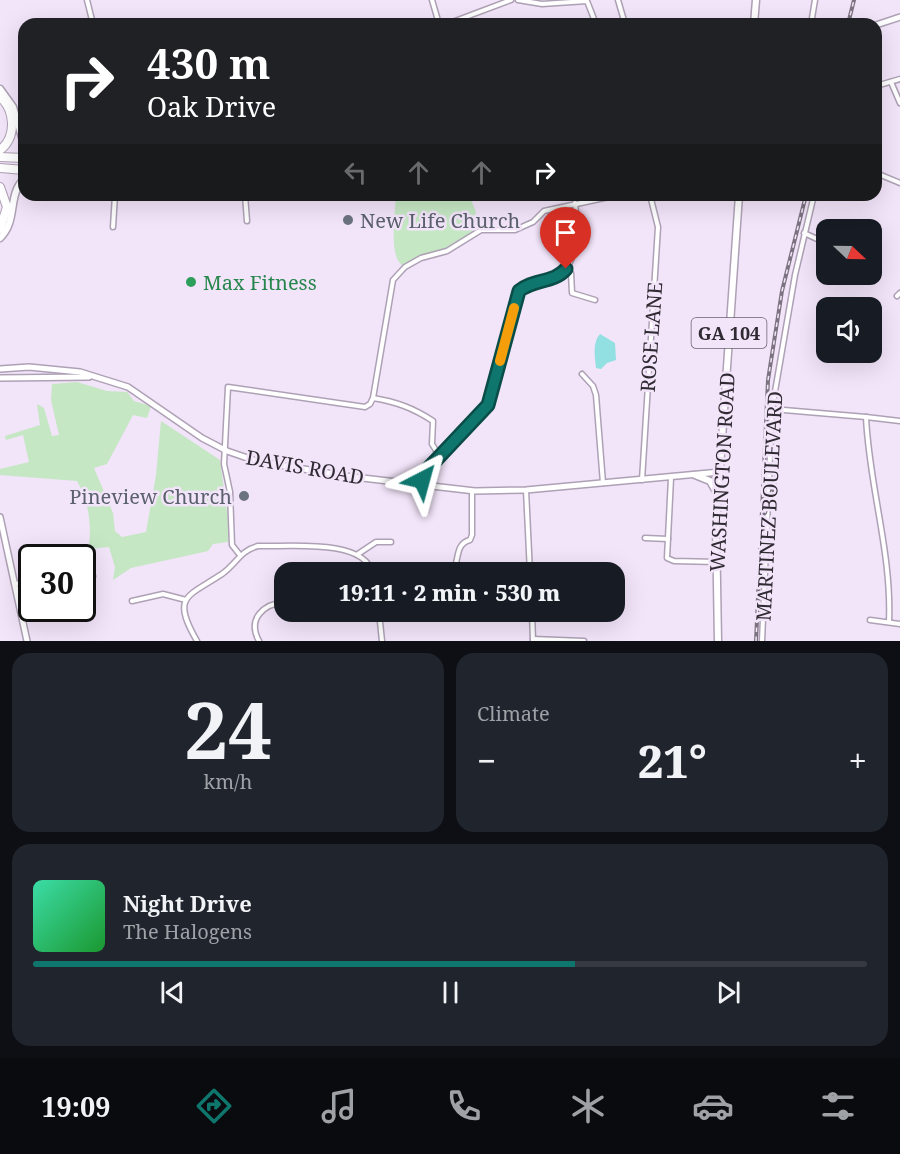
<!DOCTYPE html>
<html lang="en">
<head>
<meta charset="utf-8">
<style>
	body { margin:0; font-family:"Noto Serif",serif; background:#20242c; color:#f1f3f6; height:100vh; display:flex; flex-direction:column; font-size:22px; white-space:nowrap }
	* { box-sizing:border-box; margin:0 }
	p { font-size:20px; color:#9ea1a6 }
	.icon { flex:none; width:33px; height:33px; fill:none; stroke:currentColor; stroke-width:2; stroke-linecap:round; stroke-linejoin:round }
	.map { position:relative; height:641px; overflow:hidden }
	.details { display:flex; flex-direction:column; gap:12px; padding:12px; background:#0d0f14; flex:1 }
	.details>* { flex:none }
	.hud { position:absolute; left:18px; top:18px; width:864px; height:183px; border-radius:18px; box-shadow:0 6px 24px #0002; background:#202124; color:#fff; overflow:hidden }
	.needle { width:39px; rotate:112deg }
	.tools { position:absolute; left:816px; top:219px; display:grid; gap:12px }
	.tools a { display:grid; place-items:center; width:66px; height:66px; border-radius:12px; background:#171b24; box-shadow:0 6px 24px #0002; font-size:30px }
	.speed { position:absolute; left:18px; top:544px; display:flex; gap:12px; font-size:30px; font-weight:700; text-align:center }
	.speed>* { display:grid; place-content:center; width:78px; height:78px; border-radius:50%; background:#171b24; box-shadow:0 6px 24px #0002; line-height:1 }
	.speed .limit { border:3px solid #111; border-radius:9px; background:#fff; color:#111 }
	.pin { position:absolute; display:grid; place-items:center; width:51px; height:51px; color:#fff; margin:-62px -26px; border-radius:50% 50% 50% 0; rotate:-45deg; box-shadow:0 0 6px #0007 }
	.pin .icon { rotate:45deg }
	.me { position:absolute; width:66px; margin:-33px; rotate:39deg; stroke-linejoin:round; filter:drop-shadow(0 0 4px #0008) }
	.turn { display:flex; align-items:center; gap:21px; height:126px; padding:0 30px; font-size:27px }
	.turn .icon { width:78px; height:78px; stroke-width:2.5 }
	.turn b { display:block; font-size:42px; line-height:51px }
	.lanes { display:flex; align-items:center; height:57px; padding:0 30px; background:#0003; justify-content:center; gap:30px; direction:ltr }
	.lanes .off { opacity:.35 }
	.big { font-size:45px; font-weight:800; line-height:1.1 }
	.details .tile { flex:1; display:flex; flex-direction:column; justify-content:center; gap:9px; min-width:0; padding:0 21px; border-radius:18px; background:#20242c }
	.details .dial { align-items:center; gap:0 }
	.dial b { font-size:78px; line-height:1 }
	.song { display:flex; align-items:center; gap:18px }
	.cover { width:72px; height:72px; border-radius:9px; background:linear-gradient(135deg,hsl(160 70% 55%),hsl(130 70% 35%)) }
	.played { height:6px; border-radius:3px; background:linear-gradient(90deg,#0f766e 65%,#363941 65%) }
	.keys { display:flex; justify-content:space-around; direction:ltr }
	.heat { display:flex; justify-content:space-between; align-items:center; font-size:33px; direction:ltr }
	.details .tiles { flex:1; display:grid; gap:12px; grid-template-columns:1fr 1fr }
	.tile:last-child { grid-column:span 2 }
	.trip { position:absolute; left:274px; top:562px; width:351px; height:60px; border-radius:18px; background:#171b24; box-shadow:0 6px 24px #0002; font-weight:800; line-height:60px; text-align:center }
	.tab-bar { display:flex; height:96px; justify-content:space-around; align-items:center; background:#090b0e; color:#9ea1a6 }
	.tab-bar .icon { width:42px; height:42px }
	.tab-bar .active { color:#0f766e }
	.tab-bar b { font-size:27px; color:#f1f3f6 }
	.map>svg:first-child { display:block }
	.green { fill:#c5e7c4 }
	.water { fill:#92e0e2 }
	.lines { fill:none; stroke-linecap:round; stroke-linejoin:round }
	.street-casing { stroke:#aea1b5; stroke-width:7 }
	.secondary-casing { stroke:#aea1b5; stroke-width:8 }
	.primary-casing { stroke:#aea1b5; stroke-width:9 }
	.highway-casing { stroke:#aea1b5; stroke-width:10 }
	.street { stroke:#fff; stroke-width:4 }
	.secondary { stroke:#fff; stroke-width:5 }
	.primary { stroke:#fff; stroke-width:6 }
	.highway { stroke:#fff; stroke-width:8 }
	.rail-casing { stroke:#7c7380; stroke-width:4 }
	.rail { stroke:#f2e4f9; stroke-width:1.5; stroke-dasharray:4.5; stroke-linecap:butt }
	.route-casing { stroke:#0a4d48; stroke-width:15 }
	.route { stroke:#0f766e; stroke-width:10 }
	.slow { stroke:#f59e0b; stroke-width:10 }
	.worship-dot { fill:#6b7280; stroke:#f2e4f9; stroke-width:2 }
	.leisure-dot { fill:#2e9e5b; stroke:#f2e4f9; stroke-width:2 }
	.labels { text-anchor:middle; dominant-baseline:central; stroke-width:5; stroke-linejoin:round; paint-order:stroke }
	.shield { fill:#f2e4f9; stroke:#6a626e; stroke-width:1.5 }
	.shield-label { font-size:18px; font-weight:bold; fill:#302b33 }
	.worship-label { font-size:20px; fill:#5b616d; stroke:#f2e4f9; text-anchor:start }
	.leisure-label { font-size:20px; fill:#27864d; stroke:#f2e4f9; text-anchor:start }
	.street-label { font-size:20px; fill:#302b33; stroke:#f2e4f9 }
</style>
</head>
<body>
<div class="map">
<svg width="900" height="641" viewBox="0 0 900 641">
	<rect width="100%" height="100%" fill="#f2e4f9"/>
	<!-- green -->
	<g class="green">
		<path d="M395,195H469L476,212L475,230L453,245L403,266C387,255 397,213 395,195Z"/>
		<path d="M77,382L107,391L127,392L134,401L151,406L147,418L133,415L107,464L94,468L113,513L115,531L122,537L146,532L156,475L161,421L220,460L228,520V542L213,544L208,551L131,568L113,580L115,567L109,547L88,549C93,527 88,500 77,481L0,475V469L29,462L23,435L6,440L5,436L40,425L37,404L44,408L52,436L59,435L51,400L52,384Z"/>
	</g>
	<!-- water -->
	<path class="water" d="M600,334L615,343L616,360L607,363L601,369L596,368C595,357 592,343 600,334Z"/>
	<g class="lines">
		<defs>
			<g id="street">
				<path d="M87,0L93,24"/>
				<path d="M432,0L439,24"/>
				<path d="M518,0L542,4L587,1L596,24"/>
				<path d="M618,0L625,24"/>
				<path d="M447,24L511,0"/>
				<path d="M811,24L815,0"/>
				<path d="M891,82L900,103"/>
				<path d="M876,86L900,79"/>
				<path d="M876,173L900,183"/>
				<path d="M245,195L247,221"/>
				<path d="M113,227L115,195"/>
				<path d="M804,233L826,243"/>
				<path d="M566,269L571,273L572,293L595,300"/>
				<path d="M897,296L900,293"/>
				<path d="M582,374L593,386L596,395L603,483"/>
				<path d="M373,398L393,280L405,267L421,258L447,251L481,230H515L533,222L544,211L618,195"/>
				<path d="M772,409L866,417C869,486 892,553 889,622"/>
				<path d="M866,417L900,421"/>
				<path d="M671,478L667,558L674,561L717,562"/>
				<path d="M642,480L658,227L650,195"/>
				<path d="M420,485L423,474L487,405L519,291C530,282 542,284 555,278C579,267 578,225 575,203"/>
				<path d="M526,490L530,573"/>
				<path d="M645,538L668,539"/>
				<path d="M358,554L376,542H391"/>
				<path d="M240,555L232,545L230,492L224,464L228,387L365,407L370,404L373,398C397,402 413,408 433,421L432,444L440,457"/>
				<path d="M82,570L90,568L93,576"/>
				<path d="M452,573C460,562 454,544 470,540L472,535V491"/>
				<path d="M15,584L32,581"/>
				<path d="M132,601L163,594L186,600"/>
				<path d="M379,612L382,641"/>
				<path d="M532,612L533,641"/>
				<path d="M870,620L900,624"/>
				<path d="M533,639L584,641"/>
				<path d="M197,641C171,596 187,597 222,574C236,564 241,550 258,546C287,547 365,538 372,573"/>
				<path d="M259,641C247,619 263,604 285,602"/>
				<path d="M762,641L772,409L795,275L814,195"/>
			</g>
			<g id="secondary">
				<path d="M876,25L900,17"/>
				<path d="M0,369L29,367L80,372L128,387L202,438L227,451L256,461L345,476L475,491L526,490L720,472"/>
				<path d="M0,378L89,377"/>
				<path d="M0,517L27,641"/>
			</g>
			<g id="primary">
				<path d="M754,24L756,0"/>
				<path d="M0,89L13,107L24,144"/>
				<path d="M115,195V196"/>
				<path d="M0,238C18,221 7,195 24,179"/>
				<path d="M695,475L710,481L718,495"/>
				<path d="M718,641L716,525L739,195"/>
			</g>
			<g id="highway">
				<path d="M0,97C15,110 17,137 0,150"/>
				<path d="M0,157L24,158"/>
				<path d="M0,168L24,170"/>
				<path d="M0,187L7,207L0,229"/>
			</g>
		</defs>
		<!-- street casing -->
		<use href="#street" class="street-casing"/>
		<!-- secondary casing -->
		<use href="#secondary" class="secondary-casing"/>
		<!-- primary casing -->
		<use href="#primary" class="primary-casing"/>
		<!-- highway casing -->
		<use href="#highway" class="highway-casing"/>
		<!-- street -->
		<use href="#street" class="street"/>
		<!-- secondary -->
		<use href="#secondary" class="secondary"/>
		<!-- primary -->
		<use href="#primary" class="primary"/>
		<!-- highway -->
		<use href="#highway" class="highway"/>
		<defs>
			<g id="rail">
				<path d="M848,24L854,0"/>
				<path d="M765,513L777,475L778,449"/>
				<path d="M756,641L768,380L782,291L806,195"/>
			</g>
		</defs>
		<!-- rail casing -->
		<use href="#rail" class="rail-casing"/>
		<!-- rail -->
		<use href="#rail" class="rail"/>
	</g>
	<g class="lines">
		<defs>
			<path id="route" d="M422,480L423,474L488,405L519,291C533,279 554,283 566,269"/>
		</defs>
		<!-- route casing -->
		<use href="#route" class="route-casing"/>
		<!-- route -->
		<use href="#route" class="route"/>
		<!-- slow -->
		<path class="slow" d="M500,361L514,308"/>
	</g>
	<!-- markers -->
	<g class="worship-dot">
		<circle cx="348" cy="220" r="6"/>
		<circle cx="244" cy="496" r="6"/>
	</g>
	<circle class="leisure-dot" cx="191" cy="282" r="6"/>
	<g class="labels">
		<!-- shield labels -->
		<rect class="shield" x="691.5" y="318" width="75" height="30" rx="4.5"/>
		<g class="shield-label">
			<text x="729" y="333">GA 104</text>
		</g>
		<!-- worship labels -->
		<g class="worship-label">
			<text x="360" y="220">New Life Church</text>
			<text x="232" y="496" text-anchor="end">Pineview Church</text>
		</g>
		<!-- leisure labels -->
		<g class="leisure-label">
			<text x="203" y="282">Max Fitness</text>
		</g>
		<!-- street labels -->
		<g class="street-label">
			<text transform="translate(651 337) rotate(-86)">ROSE LANE</text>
			<text transform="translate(305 467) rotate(10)">DAVIS ROAD</text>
			<text transform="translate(722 472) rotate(-87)">WASHINGTON ROAD</text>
			<text transform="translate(769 506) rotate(-87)">MARTINEZ BOULEVARD</text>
		</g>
	</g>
</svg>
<div class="tools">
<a><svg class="needle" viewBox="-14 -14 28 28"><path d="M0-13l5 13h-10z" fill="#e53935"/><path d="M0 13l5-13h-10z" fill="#9ea1a6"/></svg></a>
<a><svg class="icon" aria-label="sound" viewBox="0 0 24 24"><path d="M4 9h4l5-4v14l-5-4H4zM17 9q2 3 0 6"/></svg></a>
</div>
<div class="speed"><div class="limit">30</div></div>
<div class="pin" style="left:566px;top:269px;background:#d93025"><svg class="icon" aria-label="arrive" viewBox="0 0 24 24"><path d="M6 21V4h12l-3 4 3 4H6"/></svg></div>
<svg class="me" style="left:422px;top:480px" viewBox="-20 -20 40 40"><path d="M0-17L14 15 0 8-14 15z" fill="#0f766e" stroke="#fff" stroke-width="4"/></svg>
<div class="trip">19:11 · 2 min · 530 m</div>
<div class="hud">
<div class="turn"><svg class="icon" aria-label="right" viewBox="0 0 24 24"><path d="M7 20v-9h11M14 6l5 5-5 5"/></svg><div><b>430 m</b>Oak Drive</div></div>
<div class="lanes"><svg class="icon off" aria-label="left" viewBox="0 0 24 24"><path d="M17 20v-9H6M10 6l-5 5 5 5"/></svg><svg class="icon off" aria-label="ahead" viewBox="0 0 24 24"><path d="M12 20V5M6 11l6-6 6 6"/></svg><svg class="icon off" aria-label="ahead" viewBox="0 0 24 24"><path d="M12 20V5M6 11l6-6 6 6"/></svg><svg class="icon" aria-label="right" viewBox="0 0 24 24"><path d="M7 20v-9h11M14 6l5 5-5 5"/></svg></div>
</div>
</div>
<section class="details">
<div class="tiles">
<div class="tile dial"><b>24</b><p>km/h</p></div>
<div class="tile"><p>Climate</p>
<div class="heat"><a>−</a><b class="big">21°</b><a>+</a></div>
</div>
<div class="tile">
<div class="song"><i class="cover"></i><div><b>Night Drive</b><p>The Halogens</p></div></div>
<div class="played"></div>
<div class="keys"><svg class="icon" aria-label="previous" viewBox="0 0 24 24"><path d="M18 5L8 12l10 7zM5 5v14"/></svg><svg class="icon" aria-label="pause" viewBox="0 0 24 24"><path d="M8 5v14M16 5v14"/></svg><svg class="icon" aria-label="next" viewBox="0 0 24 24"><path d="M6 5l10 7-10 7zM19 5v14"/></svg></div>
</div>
</div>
</section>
<nav class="tab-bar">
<b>19:09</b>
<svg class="icon active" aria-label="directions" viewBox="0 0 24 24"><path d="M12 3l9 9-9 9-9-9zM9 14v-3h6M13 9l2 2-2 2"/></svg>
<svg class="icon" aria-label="music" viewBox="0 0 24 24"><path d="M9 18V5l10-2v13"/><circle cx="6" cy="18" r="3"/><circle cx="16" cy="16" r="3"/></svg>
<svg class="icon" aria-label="phone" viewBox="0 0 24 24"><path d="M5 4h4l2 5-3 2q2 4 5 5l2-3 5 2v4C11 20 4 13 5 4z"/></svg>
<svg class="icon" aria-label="climate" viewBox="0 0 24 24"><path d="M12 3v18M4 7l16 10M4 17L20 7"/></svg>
<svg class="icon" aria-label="car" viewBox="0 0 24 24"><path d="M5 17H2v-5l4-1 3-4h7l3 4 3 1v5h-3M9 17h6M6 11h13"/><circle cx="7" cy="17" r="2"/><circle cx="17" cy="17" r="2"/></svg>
<svg class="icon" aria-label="filters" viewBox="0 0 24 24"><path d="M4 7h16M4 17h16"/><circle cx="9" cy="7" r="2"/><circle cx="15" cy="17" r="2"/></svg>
</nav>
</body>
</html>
